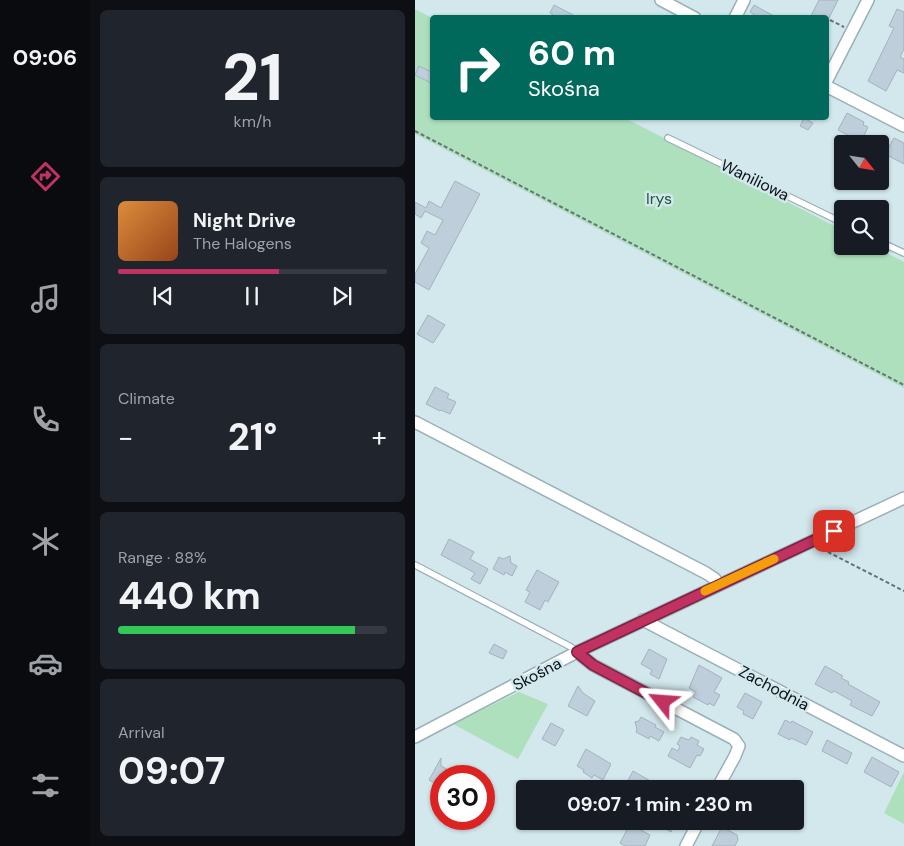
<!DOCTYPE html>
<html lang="en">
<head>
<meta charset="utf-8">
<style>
	body { margin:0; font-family:"DM Sans",sans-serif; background:#20242c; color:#f1f3f6; height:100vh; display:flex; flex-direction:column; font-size:19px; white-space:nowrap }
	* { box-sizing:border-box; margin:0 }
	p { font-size:16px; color:#9ea1a6 }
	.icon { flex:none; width:28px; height:28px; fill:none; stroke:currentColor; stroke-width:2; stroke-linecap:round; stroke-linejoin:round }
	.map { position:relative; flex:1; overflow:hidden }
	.drawer { display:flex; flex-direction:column; gap:10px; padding:10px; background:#0d0f14; width:325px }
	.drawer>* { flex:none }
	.hud { position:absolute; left:15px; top:15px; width:399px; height:105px; border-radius:5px; box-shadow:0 1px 4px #0004; background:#00695c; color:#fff; overflow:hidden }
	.needle { width:32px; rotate:120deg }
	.buttons { position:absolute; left:419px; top:135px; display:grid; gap:10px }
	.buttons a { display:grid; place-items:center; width:55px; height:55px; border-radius:5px; background:#171b24; box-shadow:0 1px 4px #0004; font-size:25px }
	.speed { position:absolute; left:15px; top:765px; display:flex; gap:10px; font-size:25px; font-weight:700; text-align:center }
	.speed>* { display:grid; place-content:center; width:65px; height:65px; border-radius:50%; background:#171b24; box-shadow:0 1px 4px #0004; line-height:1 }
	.speed .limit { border:8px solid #d22; background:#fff; color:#111 }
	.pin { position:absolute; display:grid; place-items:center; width:42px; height:42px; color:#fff; margin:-21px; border-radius:10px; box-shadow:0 2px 8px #0006 }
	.me { position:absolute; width:55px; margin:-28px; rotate:298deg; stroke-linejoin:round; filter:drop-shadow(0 0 4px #0008) }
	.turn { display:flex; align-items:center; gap:18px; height:105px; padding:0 15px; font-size:22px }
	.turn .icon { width:65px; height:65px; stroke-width:2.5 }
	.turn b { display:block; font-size:35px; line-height:42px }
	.big { font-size:38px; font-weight:700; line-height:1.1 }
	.drawer .card { flex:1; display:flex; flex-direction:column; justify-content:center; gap:8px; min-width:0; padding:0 18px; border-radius:8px; background:#20242c }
	.drawer .dial { align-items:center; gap:0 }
	.dial b { font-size:65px; line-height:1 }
	.song { display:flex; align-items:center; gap:15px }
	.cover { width:60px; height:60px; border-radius:8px; background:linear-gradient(135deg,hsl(30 70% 55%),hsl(20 70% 35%)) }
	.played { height:5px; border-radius:2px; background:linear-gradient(90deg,#c03262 60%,#363941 60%) }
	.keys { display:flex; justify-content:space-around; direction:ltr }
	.heat { display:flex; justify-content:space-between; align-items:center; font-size:28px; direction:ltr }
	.charge { height:8px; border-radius:4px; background:linear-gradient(90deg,#34c759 88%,#363941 0) }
	.trip { position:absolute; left:101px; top:780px; width:288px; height:50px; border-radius:5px; background:#171b24; box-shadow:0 1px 4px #0004; font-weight:700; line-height:50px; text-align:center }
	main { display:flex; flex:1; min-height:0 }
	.dock { display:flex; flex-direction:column; width:90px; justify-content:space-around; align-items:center; background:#090b0e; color:#9ea1a6 }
	.dock .icon { width:35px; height:35px }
	.dock .selected { color:#c03262 }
	.dock b { font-size:22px; color:#f1f3f6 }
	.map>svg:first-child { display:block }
	.green { fill:#afe0be }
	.building { fill:#bfcedb; stroke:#a3b2bf }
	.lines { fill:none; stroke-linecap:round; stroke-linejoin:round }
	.lane-casing { stroke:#9bb0b6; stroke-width:8 }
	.street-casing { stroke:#9bb0b6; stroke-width:14 }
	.path { stroke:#657376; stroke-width:2; stroke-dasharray:4 2.5; stroke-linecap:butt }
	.lane { stroke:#fff; stroke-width:5.5 }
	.street { stroke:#fff; stroke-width:11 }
	.route-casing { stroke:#7d2040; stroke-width:12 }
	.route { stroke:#c03262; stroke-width:9 }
	.slow { stroke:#f59e0b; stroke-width:9 }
	.labels { text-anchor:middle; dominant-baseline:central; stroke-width:5; stroke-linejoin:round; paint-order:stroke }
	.street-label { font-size:16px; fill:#0b1214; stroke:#d2e8ed }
	.park-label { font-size:16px; fill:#205837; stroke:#d2e8ed }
</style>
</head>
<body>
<main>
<nav class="dock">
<b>09:06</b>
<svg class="icon selected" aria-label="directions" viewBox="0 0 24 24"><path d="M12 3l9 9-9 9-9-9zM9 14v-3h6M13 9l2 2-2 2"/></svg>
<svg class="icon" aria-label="music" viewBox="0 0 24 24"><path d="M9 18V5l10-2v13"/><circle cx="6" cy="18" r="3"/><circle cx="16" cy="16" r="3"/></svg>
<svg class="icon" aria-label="phone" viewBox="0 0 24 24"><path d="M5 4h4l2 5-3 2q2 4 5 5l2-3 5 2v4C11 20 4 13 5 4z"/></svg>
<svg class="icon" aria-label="climate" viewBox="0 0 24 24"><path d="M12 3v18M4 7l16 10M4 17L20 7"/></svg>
<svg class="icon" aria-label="car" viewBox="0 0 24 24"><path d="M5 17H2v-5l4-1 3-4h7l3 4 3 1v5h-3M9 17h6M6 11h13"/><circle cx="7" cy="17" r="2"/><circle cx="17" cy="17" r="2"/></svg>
<svg class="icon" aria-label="filters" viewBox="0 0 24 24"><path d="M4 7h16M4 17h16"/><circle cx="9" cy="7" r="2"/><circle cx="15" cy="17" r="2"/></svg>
</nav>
<section class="drawer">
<div class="card dial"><b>21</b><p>km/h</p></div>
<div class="card">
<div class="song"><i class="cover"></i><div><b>Night Drive</b><p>The Halogens</p></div></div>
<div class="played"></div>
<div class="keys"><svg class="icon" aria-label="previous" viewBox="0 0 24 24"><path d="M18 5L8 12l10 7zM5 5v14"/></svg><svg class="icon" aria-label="pause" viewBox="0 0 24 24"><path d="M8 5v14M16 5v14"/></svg><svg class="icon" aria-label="next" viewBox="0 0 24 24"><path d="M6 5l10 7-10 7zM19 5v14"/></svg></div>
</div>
<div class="card"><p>Climate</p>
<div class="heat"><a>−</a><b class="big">21°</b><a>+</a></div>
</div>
<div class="card"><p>Range · 88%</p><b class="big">440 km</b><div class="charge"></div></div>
<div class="card"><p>Arrival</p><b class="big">09:07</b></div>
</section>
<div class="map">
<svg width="489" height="846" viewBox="0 0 489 846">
	<rect width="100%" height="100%" fill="#d2e8ed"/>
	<!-- green -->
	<g class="green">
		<path d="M0,9L17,18L18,118H210L427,230L428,246H458L489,262V388L0,134Z"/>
		<path d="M104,692L133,704L103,759L38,724Z"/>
		<path d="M489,772V824L469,813Z"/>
	</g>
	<!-- building -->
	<g class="building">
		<path d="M404,0H423L414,18H395Z"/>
		<path d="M139,5L164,18H143L135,13Z"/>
		<path d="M339,5L346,9L363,18H344L335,12Z"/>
		<path d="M482,9L489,12V49L485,57L489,59V73L482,70L471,91L453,81L479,28L474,26Z"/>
		<path d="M4,66L18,73V84L0,75Z"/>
		<path d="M432,113L449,122L448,125L453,127L445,144H435L438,138L423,130Z"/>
		<path d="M389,118L398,123L393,130L385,126Z"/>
		<path d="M479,138L489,143V164L470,154Z"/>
		<path d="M40,181L65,194L14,290L0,282V274L14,248L6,243L12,231L20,235L28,220L10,211L6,218L0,214V202L11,208L14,201L26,208Z"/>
		<path d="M13,315L30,325L18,343L2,334Z"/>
		<path d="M20,387L34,394L32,398L41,402L35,414L26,410L25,411L11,404Z"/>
		<path d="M34,539L59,552L55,559L73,569L65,584L56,579L60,573L26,555Z"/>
		<path d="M95,556L96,563L102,566L97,576L90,572L89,575L78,569L84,557L88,559Z"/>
		<path d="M122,570L144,582L133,602L130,600L125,610L110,602L115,592L111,590Z"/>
		<path d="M79,644L92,651L88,659L74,653Z"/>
		<path d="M234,649L252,659L244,679L235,674L237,670L226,664Z"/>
		<path d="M284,665L307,678L299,692L305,695L299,706L294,703L293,705L278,697L281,692L274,688Z"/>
		<path d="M410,666L428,676L426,678L434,682L433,684L465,702L457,716L435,705L437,701L419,691L417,693L400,684Z"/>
		<path d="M163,686L168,693L180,701L172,716L153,706Z"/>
		<path d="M330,693L347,702L338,719L328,714L329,711L322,707Z"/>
		<path d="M226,717L241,725L240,727L249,732L244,741L235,736L234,739L221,732L222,729L220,722L224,721Z"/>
		<path d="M370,720L376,723L377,721L398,732L391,745L376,738L375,740L363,734Z"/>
		<path d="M136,723L149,730L140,746L127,739Z"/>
		<path d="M266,737L274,740L276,737L284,741L282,745L289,749L285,756L282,755L275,768L253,756L257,748L263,751L265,746L262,744Z"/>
		<path d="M412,740L437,753L432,764L407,751Z"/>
		<path d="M171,749L196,764L188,780L179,775L177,778L168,772L169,770L162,766Z"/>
		<path d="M457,757L484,772L476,787L449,772Z"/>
		<path d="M26,758V766L45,776H26V787L14,780Z"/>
		<path d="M218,771L239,783L236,789H215L216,786L211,784Z"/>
		<path d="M236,821H261L256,832Z"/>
		<path d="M215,824L235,835L230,846H210L205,843Z"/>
		<path d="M307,827L322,835L323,840L320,846H297Z"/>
	</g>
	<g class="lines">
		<defs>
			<g id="lane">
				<path d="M253,138L428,223"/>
				<path d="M465,242L489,253"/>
				<path d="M0,565L156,647L162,652"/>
			</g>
			<g id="street">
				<path d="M246,0L280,18"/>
				<path d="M320,18L329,0"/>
				<path d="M411,82L453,0"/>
				<path d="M411,86L489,126"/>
				<path d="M0,422L291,573L300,579L303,585"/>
				<path d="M228,620L489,756"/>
				<path d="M162,652L178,665L319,739L324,746L320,756L302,789"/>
				<path d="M0,737L162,652L489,498"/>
				<path d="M271,846L284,821"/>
			</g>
		</defs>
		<!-- lane casing -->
		<use href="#lane" class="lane-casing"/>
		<!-- street casing -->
		<use href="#street" class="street-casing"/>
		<!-- path -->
		<g class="path">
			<path d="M415,20L429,27"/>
			<path d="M0,131L489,385"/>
			<path d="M409,547L411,551L489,591"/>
		</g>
		<!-- lane -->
		<use href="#lane" class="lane"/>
		<!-- street -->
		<use href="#street" class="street"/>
	</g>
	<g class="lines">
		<defs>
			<path id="route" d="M248,702L178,665L162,652L419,531"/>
		</defs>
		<!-- route casing -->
		<use href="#route" class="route-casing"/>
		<!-- route -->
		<use href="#route" class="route"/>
		<!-- slow -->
		<path class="slow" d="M290,591L359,559"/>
	</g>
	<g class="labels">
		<!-- street labels -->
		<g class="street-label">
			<text transform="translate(340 180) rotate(26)">Waniliowa</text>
			<text transform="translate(122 674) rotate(-28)">Skośna</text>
			<text transform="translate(359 688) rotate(28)">Zachodnia</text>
		</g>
		<!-- park labels -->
		<g class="park-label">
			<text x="244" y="198">Irys</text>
		</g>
	</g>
</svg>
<div class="buttons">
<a><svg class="needle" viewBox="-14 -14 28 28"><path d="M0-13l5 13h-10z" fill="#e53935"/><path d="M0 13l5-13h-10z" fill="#9ea1a6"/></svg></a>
<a><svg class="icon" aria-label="search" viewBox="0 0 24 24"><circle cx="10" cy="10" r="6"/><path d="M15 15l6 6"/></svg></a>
</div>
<div class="speed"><div class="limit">30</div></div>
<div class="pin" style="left:419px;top:531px;background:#d93025"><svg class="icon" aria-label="arrive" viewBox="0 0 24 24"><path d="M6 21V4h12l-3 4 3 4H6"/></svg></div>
<svg class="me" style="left:248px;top:702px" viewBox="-20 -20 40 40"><path d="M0-17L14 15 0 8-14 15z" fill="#c03262" stroke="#fff" stroke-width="4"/></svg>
<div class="trip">09:07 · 1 min · 230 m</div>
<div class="hud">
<div class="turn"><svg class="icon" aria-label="right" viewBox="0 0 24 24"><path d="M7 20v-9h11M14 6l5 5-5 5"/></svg><div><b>60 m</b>Skośna</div></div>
</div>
</div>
</main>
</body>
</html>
